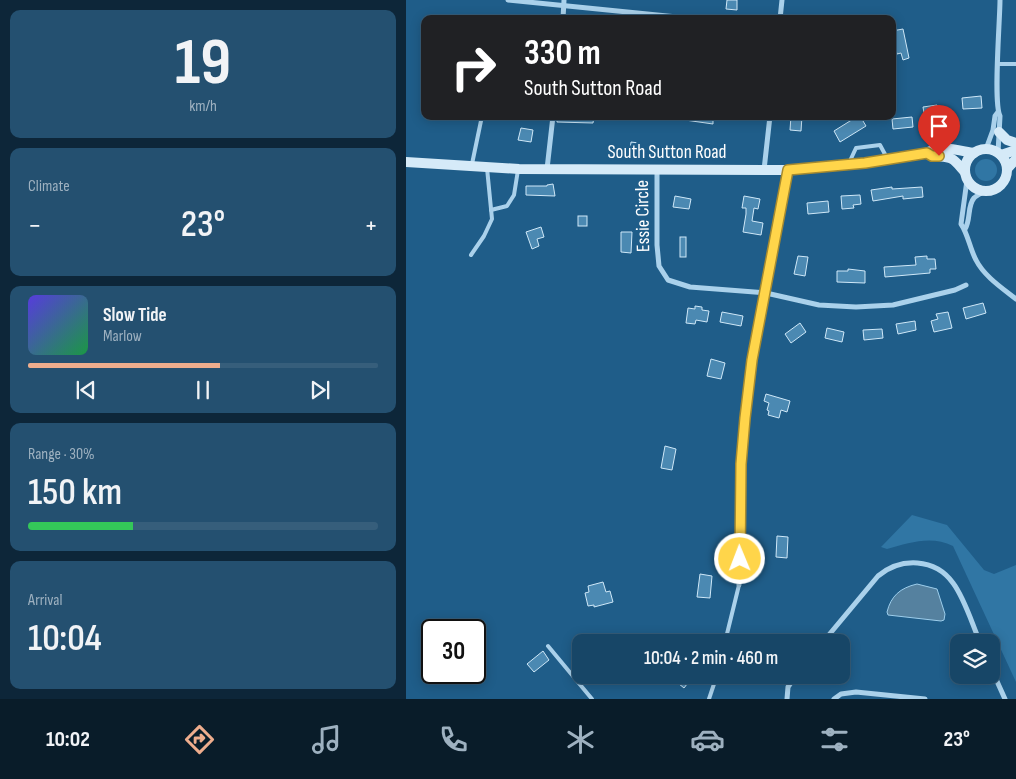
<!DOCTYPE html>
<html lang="en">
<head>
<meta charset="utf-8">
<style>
	body { margin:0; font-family:"Sofia Sans Condensed",sans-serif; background:#245070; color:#f1f3f6; height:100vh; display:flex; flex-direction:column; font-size:19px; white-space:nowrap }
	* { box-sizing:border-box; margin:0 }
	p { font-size:16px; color:#9eb1c0 }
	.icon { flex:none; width:28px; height:28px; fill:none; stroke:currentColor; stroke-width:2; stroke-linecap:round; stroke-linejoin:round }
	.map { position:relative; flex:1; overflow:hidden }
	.sheet { display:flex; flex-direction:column; gap:10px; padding:10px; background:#0d2639; width:406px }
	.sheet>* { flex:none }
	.hud { position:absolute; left:15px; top:15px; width:475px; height:105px; border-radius:10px; box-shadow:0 2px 12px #0003,0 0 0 1px #365e7b; background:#202124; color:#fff; overflow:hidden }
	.controls { position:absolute; left:544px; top:634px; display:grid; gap:10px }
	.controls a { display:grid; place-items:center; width:50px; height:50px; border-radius:10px; background:#174667; box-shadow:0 2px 12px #0003,0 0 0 1px #365e7b; font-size:25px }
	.speed { position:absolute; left:15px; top:619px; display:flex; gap:10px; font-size:25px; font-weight:700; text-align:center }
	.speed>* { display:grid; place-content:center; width:65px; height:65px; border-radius:50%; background:#174667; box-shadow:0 2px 12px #0003,0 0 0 1px #365e7b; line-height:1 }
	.speed .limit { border:2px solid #111; border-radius:8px; background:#fff; color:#111 }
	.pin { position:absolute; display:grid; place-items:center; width:42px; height:42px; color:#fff; margin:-51px -21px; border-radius:50% 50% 50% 0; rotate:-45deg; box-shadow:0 0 5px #0007 }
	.pin .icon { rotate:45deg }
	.me { position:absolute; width:55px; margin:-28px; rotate:359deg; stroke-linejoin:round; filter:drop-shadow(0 0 4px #0008) }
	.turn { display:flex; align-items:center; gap:18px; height:105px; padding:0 20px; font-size:22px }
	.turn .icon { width:65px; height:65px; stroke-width:2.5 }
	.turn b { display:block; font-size:35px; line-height:42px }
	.big { font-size:38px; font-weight:600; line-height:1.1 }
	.sheet .tile { flex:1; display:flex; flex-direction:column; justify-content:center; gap:8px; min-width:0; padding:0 18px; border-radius:10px; background:#245070 }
	.sheet .dial { align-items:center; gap:0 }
	.dial b { font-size:65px; line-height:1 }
	.song { display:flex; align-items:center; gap:15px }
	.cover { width:60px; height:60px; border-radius:8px; background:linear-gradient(135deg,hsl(250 70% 55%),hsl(140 70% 35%)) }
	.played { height:5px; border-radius:2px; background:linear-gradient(90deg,#eead8d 55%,#365e7b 55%) }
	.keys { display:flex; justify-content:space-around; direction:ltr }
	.heat { display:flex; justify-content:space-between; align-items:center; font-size:28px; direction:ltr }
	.charge { height:8px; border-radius:4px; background:linear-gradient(90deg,#34c759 30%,#365e7b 0) }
	.trip { position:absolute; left:166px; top:634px; width:278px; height:50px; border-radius:10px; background:#174667; box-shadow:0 2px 12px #0003,0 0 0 1px #365e7b; font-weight:600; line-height:50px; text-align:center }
	.tabs { display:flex; height:80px; justify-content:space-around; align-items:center; background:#091c29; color:#9eb1c0 }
	.tabs .icon { width:35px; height:35px }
	.tabs .on { color:#eead8d }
	.tabs b { font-size:22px; color:#f1f3f6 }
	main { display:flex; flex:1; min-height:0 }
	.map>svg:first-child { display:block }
	.green { fill:#3076a4 }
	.water { fill:#55819f; stroke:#9dceec }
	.building { fill:#4b89b2; stroke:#cfe8f8 }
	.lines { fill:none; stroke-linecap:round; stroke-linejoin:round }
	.lane { stroke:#aad1eb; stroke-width:4 }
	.street { stroke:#aad1eb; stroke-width:5 }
	.secondary { stroke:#d5eaf8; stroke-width:10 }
	.route-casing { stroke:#a68a30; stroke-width:12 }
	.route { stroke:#ffd54a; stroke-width:9 }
	.labels { text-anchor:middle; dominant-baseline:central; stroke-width:5; stroke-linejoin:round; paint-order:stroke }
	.street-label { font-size:19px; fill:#fff; stroke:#1f5d89 }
</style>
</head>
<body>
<main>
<section class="sheet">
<div class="tile dial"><b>19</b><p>km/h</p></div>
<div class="tile"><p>Climate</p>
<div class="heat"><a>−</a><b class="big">23°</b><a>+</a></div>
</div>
<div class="tile">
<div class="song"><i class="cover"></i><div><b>Slow Tide</b><p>Marlow</p></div></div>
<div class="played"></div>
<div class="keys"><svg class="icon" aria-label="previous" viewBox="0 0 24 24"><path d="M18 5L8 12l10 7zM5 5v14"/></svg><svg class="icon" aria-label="pause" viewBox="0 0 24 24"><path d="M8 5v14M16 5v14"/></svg><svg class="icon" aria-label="next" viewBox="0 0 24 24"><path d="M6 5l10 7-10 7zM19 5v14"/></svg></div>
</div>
<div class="tile"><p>Range · 30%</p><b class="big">150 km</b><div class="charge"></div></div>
<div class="tile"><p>Arrival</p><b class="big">10:04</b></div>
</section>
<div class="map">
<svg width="610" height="699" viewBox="0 0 610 699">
	<rect width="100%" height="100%" fill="#1f5d89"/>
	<!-- green -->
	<g class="green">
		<circle cx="580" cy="170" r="11"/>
		<path d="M506,515L541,525L578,570L588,574L610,565V682L547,546C525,535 503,543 481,549L475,547Z"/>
	</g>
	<!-- water -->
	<path class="water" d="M511,584L531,589L539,614L538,620L535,621L482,615L481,612C485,596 494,588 511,584Z"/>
	<!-- building -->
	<g class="building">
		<path d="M321,0H331V10L320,9Z"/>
		<path d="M497,29L503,58L497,60L495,53L491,54L486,31Z"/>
		<path d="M575,96L576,108L557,109L556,98Z"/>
		<path d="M531,105L534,116L519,119L517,107Z"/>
		<path d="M151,116H188L187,123L151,122Z"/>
		<path d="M280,116H307V124L279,120Z"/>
		<path d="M385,116H396L395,131L384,130Z"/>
		<path d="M452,116H454L460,126L434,142L428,131Z"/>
		<path d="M506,117L507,127L487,129L486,119Z"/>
		<path d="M115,128L127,130L125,142L112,140Z"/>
		<path d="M225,142L233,143L232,153L224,152Z"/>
		<path d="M147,184L149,196L120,195V186H141V185Z"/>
		<path d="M486,187V189L516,187L517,197L497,199V196L467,201L465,190Z"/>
		<path d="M454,195L455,204L447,205L448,208L436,209L435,196Z"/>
		<path d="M269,196L285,199L283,209L267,207Z"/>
		<path d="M338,196L354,199L352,209L348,208L346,221L357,223L355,235L337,232L340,214V208H336Z"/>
		<path d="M422,201L423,212L402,214L401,203Z"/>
		<rect x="172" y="216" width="9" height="10"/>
		<path d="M135,227L138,237L131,239L133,246L126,249L120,232Z"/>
		<path d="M215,232H226L225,253L215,252Z"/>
		<rect x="274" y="237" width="6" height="20"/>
		<path d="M392,256L402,257L399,276L388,274Z"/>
		<path d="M521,256V259H529L530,269H524V273L479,277L478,267L510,265L509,257Z"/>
		<path d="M442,269L459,271V283L431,282V271H442Z"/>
		<path d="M577,303L580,313L560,319L557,308Z"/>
		<path d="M289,306L296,307V310L303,311L301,322L290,320L289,324L280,323L282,308L289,309Z"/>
		<path d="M316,312L337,316L335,326L314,322Z"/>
		<path d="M542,312L546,328L528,332L525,321L532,319L530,314Z"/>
		<path d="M509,321L510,330L492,334L490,324Z"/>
		<path d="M394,323L400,332L385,343L379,334Z"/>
		<path d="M421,328L438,332L436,342L419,338Z"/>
		<path d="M476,329L477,338L458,340L457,330Z"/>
		<path d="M305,359L319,363L315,379L301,376Z"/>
		<path d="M360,394L384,401L381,412L375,410L373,418L362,415L363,411L361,410L363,403L358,401Z"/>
		<path d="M259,446L270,449L266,470L255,468Z"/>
		<path d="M371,536L382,537L381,558L370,557Z"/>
		<path d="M294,574L306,576L304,598L291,597Z"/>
		<path d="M197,582L200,592L204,591L207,602L188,607V605L182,606L179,593L183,592L182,586Z"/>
		<path d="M137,651L143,660L128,672L121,664Z"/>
		<path d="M270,675H288L278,688L267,679Z"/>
	</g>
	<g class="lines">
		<!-- lane -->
		<g class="lane">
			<path d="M593,64H610"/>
			<path d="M443,163L450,148L474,145L481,158"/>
			<path d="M66,164L76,116"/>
			<path d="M85,210L101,206L108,195L112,170"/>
			<path d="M65,255L78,236L86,219L81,168"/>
			<path d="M319,642L333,585"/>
			<path d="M142,646L186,699"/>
			<path d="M303,699L311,675"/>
		</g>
		<!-- street -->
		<g class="street">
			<path d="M102,0L291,19"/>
			<path d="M157,19L158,0"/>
			<path d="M374,19L376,0"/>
			<path d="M580,149L587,130L589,116L592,112"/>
			<path d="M592,153L594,116C587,103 594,20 594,0"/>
			<path d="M141,169L147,116"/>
			<path d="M251,170V245L253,266L262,280L284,287L360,293L413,305L450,307L487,305L549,290L560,285"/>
			<path d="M358,170L364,116"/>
			<path d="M561,180L555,224C562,234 564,249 570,260C578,276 596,288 610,299"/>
			<path d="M559,229C565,220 561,206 568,198C571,195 576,193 579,191"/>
			<path d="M333,585L335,464L339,418L346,360L382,170"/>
			<path d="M417,642L472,576C495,557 529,558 547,583C559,599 566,624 574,642"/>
			<path d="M585,668L599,699"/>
			<path d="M381,699L382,687L390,675"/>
			<path d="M428,699L435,694L450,692L519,699"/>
		</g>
		<!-- secondary -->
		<g class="secondary">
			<path d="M593,132L601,140L610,143"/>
			<circle cx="580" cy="170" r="21"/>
			<path d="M521,153C529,158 538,155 546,159C551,162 555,168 559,172"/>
			<path d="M595,155L610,150"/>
			<path d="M0,162L113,169L382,170L459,163L521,153C532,144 554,151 568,153"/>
			<path d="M601,169L610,159"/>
		</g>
	</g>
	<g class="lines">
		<defs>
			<path id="route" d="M334,559L335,464L339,418L346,360L382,170L459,163L521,153L526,156H533"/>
		</defs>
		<!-- route casing -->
		<use href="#route" class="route-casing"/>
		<!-- route -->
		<use href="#route" class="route"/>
	</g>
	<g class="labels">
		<!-- street labels -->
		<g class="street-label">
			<text x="261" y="152">South Sutton Road</text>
			<text transform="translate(237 216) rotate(-91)">Essie Circle</text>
		</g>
	</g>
</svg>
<div class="controls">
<a><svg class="icon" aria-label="layers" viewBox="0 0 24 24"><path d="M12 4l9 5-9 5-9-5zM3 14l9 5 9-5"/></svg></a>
</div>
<div class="speed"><div class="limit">30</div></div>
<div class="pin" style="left:533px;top:156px;background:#d93025"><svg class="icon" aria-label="arrive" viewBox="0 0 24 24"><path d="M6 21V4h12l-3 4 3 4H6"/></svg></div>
<svg class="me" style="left:334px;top:559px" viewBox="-20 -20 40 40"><circle r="17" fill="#ffd54a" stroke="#fff" stroke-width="3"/><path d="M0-11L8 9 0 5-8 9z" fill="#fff"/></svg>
<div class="trip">10:04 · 2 min · 460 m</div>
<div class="hud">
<div class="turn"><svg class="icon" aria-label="right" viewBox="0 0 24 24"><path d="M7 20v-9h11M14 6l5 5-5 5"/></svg><div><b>330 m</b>South Sutton Road</div></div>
</div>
</div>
</main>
<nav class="tabs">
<b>10:02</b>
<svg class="icon on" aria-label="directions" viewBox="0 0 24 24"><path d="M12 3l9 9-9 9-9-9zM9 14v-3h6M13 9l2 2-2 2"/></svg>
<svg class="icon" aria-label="music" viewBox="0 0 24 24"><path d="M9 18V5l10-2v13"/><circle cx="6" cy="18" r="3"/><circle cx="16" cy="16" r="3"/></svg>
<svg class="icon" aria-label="phone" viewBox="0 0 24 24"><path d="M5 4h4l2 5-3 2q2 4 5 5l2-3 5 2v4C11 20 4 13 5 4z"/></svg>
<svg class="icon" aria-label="climate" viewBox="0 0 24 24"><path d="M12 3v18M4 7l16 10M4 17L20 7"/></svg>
<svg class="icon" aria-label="car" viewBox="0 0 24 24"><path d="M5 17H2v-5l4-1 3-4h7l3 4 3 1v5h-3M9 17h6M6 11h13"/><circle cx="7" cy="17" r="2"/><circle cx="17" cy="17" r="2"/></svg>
<svg class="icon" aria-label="filters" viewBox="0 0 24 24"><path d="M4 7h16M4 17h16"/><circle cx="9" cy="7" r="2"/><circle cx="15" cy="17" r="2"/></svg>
<b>23°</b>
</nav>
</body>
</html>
